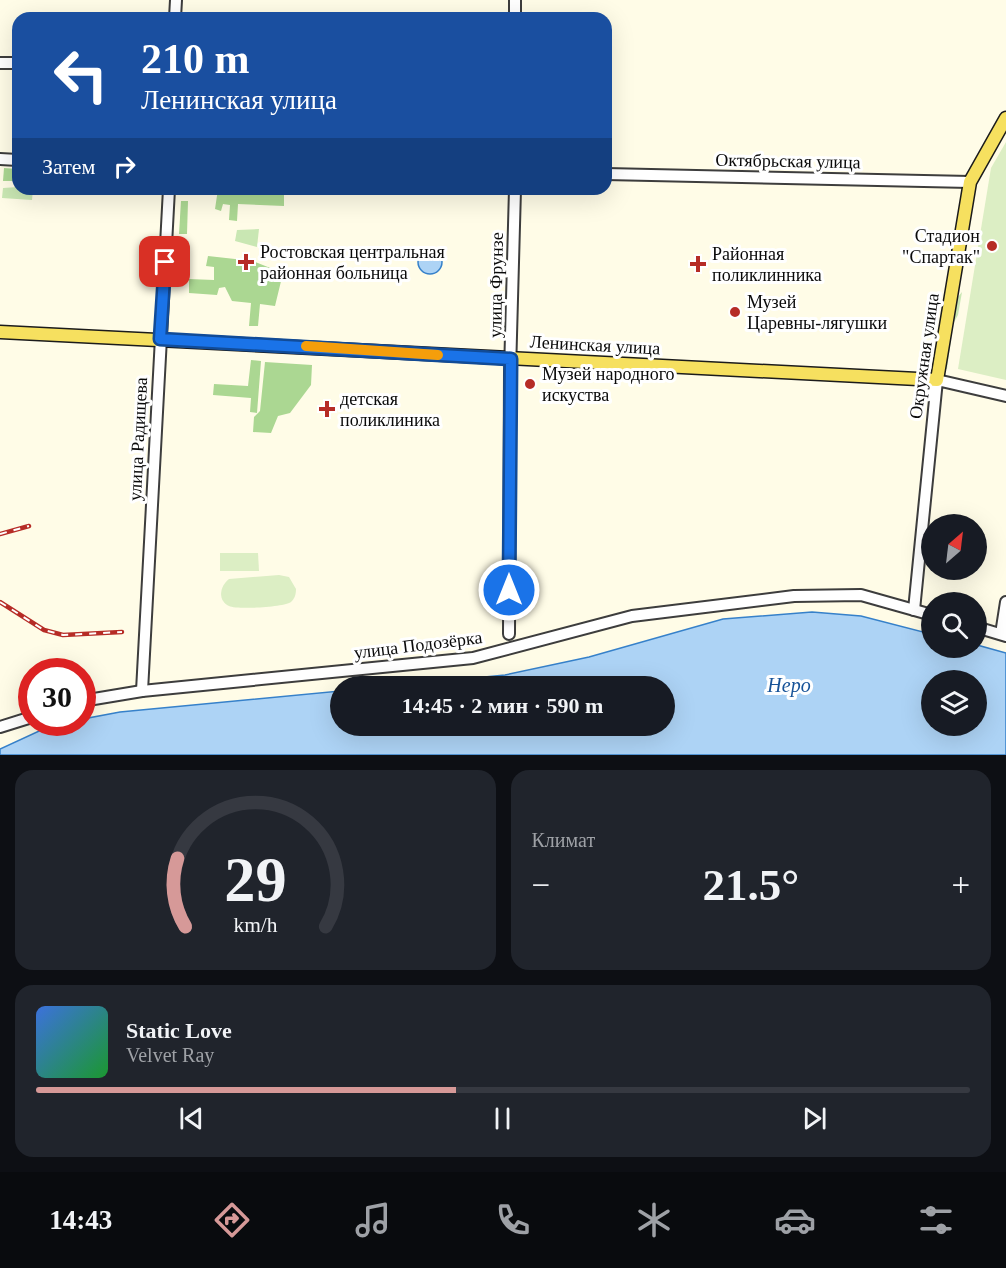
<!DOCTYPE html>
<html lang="ru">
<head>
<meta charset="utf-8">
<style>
	body { margin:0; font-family:Georgia,serif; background:#20242c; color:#f1f3f6; height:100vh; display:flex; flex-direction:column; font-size:22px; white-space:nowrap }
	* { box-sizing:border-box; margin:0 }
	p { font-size:20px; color:#9ea1a6 }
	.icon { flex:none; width:33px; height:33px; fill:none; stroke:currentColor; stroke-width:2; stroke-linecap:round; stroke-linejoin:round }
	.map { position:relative; height:755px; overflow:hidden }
	.drawer { display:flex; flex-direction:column; gap:15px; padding:15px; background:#0d0f14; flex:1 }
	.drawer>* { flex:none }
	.banner { position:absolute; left:12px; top:12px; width:600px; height:183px; border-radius:18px; box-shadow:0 6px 24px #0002; background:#1a4fa0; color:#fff; overflow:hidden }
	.needle { width:39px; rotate:28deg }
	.controls { position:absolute; left:921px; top:514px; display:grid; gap:12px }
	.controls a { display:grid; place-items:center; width:66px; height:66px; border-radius:50%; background:#171b24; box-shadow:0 6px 24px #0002; font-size:30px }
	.speed { position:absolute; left:18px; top:658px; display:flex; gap:12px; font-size:30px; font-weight:700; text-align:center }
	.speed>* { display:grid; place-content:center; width:78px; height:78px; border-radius:50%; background:#171b24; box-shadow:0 6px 24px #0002; line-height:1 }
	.speed .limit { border:9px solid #d22; background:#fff; color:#111 }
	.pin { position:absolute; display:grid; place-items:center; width:51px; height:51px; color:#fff; margin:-26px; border-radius:12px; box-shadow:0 3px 9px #0006 }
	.me { position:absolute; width:66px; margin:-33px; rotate:0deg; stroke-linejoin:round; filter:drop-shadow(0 0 4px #0008) }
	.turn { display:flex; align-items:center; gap:21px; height:126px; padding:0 30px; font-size:27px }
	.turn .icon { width:78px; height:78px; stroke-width:2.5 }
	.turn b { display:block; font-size:42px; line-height:51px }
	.then { display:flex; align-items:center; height:57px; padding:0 30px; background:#0003; gap:12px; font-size:22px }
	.big { font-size:45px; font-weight:700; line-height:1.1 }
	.drawer .card { flex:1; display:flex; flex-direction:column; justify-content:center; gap:9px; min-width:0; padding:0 21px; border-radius:18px; background:#20242c }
	.drawer .dial { align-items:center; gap:0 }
	.dial svg { height:156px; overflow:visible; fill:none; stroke:#363941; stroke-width:7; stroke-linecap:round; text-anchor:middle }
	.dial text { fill:#f1f3f6; stroke:none }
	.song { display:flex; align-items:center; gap:18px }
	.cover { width:72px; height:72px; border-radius:9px; background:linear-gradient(135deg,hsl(220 70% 55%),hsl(130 70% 35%)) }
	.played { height:6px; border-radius:3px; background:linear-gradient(90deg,#d69998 45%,#363941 45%) }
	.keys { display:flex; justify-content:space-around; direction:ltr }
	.heat { display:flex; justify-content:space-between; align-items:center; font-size:33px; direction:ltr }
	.drawer .tiles { flex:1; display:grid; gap:15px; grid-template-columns:1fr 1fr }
	.card:last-child { grid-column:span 2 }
	.trip { position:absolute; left:330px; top:676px; width:345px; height:60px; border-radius:30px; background:#171b24; box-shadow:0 6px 24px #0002; font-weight:700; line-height:60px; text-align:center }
	.tab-bar { display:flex; height:96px; justify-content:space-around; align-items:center; background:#090b0e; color:#9ea1a6 }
	.tab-bar .icon { width:42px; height:42px }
	.tab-bar .selected { color:#d69998 }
	.tab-bar b { font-size:27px; color:#f1f3f6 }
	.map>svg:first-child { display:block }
	.green { fill:#c9e7b3 }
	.forest { fill:#abd792 }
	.pitch { fill:#dceec4 }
	.water { fill:#add3f5; stroke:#3681ca; stroke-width:1.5; fill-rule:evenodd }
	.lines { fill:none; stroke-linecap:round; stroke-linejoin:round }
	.minor-casing { stroke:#3d3d3d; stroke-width:14 }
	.major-casing { stroke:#1b1b1b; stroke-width:15 }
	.minor { stroke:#fff; stroke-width:10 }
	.major { stroke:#f6e05f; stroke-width:12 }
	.rail-casing { stroke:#b62c26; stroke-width:4.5 }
	.rail { stroke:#fff; stroke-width:2; stroke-dasharray:7; stroke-linecap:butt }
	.route-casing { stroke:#114b97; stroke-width:15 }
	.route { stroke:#1a73e8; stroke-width:10 }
	.slow { stroke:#f59e0b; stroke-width:10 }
	.poi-dot { fill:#b62c26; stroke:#fff; stroke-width:2 }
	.labels { text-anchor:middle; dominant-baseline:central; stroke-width:6; stroke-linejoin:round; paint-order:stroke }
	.street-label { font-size:18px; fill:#0a0a0a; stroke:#fff }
	.poi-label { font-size:18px; fill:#0a0a0a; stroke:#fff; text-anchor:start }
	.water-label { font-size:20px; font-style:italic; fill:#175398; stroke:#fff }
</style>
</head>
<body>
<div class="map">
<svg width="1006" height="755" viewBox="0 0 1006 755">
	<rect width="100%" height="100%" fill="#fffce7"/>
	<!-- green -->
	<g class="green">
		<path d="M18,187V189H33L32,200L2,198L3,188Z"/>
		<path d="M259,229L257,247L235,241L237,230Z"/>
		<path d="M962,292L958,315L953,324L947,369L943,368L953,303Z"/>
	</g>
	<!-- forest -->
	<g class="forest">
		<path d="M4,168L18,169V181H3Z"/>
		<path d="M218,189H284V206L238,204L237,221L229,220L230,205L223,204L221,211L215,209Z"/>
		<path d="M181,201H188L187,234H179Z"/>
		<path d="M208,256L253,261L283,273L275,306L260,304L258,326H249L251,303L232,301L225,287L219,288L217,295L189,293V279L214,280V267L206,266Z"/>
		<path d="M251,360L261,361L257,413L250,412L251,398L213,395L214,384L248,386Z"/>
		<path d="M265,362L312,365L311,385L290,413L278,416L271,433L253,432L254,417L260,411Z"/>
	</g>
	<!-- pitch -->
	<g class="pitch">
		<path d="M1006,142V380L958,369L991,168Z"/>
		<path d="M220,553H258L259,571H220Z"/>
		<path d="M279,575L289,577L296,589C296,594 295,598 291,602C285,607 237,610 229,606C217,600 220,586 229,579Z"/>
	</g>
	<!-- water -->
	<g class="water">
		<circle cx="430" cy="262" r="12"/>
		<path d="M812,612L861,616L931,634L932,648H976L977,645L1006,653V755H0V749L50,726L63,723H82L83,719L120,712L340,691V726H664V687H382L505,675L589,657L723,619ZM932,681H976V726H932Z"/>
	</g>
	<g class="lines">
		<defs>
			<g id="minor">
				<path d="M515,0V18"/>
				<path d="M175,18L176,0"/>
				<path d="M0,63H18"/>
				<path d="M0,159L18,160"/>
				<path d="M606,174L970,182"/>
				<path d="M914,610L937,380L1006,396"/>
				<path d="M976,627L1006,636"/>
				<path d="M509,634L510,372L515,189"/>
				<path d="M1001,634L1006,602"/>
				<path d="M142,691L169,189"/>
				<path d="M82,701L142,691L473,658L632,616L794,596L861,595L932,615"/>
				<path d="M0,727L32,717"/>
			</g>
			<path id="major" d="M0,332L937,380L970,182L1006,118"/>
		</defs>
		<!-- minor casing -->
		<use href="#minor" class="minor-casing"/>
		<!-- major casing -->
		<use href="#major" class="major-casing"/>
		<!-- minor -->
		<use href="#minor" class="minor"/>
		<!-- major -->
		<use href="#major" class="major"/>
		<defs>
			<g id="rail">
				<path d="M0,534L29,526"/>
				<path d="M0,602L44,630L63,635L122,632"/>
			</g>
		</defs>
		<!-- rail casing -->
		<use href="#rail" class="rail-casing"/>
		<!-- rail -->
		<use href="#rail" class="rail"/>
	</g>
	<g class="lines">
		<defs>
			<path id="route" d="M165,262L160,339L511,359L509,590"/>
		</defs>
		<!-- route casing -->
		<use href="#route" class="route-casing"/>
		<!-- route -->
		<use href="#route" class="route"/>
		<!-- slow -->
		<path class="slow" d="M306,346L438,355"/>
	</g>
	<!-- markers -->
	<g class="poi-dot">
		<circle cx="992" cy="246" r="6"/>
		<path d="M243 253h6v6h6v6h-6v6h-6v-6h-6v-6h6z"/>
		<path d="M695 255h6v6h6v6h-6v6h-6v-6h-6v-6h6z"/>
		<circle cx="735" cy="312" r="6"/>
		<circle cx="530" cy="384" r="6"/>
		<path d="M324 400h6v6h6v6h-6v6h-6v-6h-6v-6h6z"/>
	</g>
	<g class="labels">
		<!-- street labels -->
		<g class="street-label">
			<text transform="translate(788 161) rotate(1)">Октябрьская улица</text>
			<text transform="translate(496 285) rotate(-89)">улица Фрунзе</text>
			<text transform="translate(595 345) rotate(3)">Ленинская улица</text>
			<text transform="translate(924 356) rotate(-82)">Окружная улица</text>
			<text transform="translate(138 439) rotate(-87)">улица Радищева</text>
			<text transform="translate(418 645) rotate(-7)">улица Подозёрка</text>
		</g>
		<!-- poi labels -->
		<g class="poi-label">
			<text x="980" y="236" text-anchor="end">Стадион<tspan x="980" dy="21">"Спартак"</tspan></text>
			<text x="260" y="252">Ростовская центральная<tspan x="260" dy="21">районная больница</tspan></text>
			<text x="712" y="254">Районная<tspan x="712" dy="21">поликлинника</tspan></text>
			<text x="747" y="302">Музей<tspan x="747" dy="21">Царевны-лягушки</tspan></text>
			<text x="542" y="374">Музей народного<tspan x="542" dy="21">искуства</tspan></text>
			<text x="340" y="399">детская<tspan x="340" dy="21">поликлиника</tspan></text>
		</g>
		<!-- water labels -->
		<g class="water-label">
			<text x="789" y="685">Неро</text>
		</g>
	</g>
</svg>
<div class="controls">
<a><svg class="needle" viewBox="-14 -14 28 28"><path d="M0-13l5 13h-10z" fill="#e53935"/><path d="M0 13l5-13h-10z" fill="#9ea1a6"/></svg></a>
<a><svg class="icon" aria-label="search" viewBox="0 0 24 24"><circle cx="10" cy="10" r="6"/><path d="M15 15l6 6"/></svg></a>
<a><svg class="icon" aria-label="layers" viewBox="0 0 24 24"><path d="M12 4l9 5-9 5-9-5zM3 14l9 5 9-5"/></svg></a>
</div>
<div class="speed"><div class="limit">30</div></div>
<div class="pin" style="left:165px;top:262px;background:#d93025"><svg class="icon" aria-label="arrive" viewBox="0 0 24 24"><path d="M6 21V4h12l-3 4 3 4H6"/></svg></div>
<svg class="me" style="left:509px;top:590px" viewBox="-20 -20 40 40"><circle r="17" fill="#1a73e8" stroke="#fff" stroke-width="3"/><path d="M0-11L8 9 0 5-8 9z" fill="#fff"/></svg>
<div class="trip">14:45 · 2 мин · 590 m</div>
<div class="banner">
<div class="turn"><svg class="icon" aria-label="left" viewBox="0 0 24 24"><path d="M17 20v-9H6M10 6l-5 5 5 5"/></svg><div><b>210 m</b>Ленинская улица</div></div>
<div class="then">Затем<svg class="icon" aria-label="right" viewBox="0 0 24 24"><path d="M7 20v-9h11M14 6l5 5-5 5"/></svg></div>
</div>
</div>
<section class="drawer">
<div class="tiles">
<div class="card dial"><svg viewBox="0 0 100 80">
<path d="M14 69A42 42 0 1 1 86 69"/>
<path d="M14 69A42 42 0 0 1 10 34" stroke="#d69998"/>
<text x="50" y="56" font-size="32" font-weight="700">29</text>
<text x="50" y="72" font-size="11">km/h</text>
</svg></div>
<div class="card"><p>Климат</p>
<div class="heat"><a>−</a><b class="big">21.5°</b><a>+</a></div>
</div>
<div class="card">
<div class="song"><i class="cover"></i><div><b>Static Love</b><p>Velvet Ray</p></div></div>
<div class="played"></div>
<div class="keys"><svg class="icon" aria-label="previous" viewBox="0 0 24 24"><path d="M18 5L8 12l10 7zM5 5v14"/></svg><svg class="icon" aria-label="pause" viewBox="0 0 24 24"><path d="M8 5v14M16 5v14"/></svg><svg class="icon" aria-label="next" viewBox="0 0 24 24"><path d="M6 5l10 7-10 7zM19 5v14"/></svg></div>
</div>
</div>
</section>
<nav class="tab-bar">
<b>14:43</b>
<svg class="icon selected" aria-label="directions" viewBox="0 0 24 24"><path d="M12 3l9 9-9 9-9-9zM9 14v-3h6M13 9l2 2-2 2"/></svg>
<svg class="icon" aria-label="music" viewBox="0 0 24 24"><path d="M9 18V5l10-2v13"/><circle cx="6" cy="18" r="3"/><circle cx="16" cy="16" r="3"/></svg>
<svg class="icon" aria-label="phone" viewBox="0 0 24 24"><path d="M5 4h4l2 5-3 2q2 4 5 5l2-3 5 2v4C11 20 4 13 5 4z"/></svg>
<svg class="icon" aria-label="climate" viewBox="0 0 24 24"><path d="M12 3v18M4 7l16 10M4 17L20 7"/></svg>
<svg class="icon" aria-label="car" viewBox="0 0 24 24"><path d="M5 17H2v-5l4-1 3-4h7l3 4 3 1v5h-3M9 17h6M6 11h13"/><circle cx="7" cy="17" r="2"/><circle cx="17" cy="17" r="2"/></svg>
<svg class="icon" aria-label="filters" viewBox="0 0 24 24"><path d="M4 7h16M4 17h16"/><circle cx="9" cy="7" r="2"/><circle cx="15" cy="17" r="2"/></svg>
</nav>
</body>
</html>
